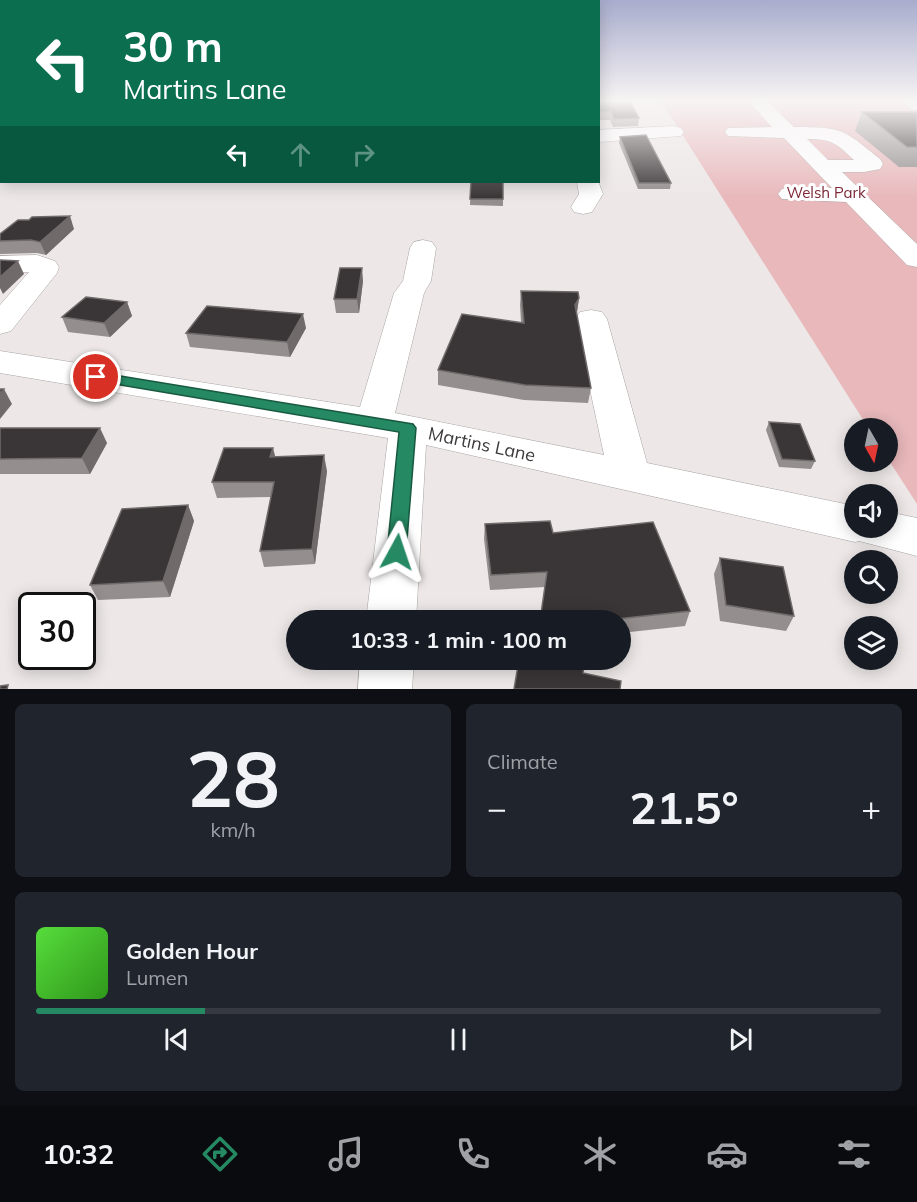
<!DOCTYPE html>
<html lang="en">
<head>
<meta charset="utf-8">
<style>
	body { margin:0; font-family:Mulish,sans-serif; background:#20242c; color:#f1f3f6; height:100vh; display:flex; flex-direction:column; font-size:22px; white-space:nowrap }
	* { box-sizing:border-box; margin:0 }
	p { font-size:20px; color:#9ea1a6 }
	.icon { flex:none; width:33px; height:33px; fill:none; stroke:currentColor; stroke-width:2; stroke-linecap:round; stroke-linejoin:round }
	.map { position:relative; height:689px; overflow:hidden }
	.sheet { display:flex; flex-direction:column; gap:15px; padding:15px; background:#0d0f14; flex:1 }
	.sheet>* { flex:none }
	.guide { position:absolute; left:0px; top:0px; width:600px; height:183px; box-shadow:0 3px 15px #0003; background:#0b6e4f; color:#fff; overflow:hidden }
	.needle { width:39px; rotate:171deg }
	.controls { position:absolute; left:844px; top:418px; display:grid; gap:12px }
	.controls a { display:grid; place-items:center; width:54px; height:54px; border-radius:50%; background:#171b24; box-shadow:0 3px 15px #0003; font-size:30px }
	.speed { position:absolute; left:18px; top:592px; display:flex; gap:12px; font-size:30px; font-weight:700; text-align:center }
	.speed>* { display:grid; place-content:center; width:78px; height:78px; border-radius:50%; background:#171b24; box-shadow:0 3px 15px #0003; line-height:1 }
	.speed .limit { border:3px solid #111; border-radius:9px; background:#fff; color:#111 }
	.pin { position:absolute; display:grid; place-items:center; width:51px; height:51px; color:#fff; margin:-26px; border:3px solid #fff; border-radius:50%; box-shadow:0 2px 6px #0007 }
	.me { position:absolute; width:66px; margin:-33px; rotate:5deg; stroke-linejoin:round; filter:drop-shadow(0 0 4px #0008) }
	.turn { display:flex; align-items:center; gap:21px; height:126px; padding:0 24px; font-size:27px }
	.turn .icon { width:78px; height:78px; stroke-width:2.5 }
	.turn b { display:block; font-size:42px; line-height:51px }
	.lanes { display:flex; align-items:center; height:57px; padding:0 24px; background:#0003; justify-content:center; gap:30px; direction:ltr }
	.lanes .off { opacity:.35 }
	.big { font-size:45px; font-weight:700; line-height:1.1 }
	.sheet .card { flex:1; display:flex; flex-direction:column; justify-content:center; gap:9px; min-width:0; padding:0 21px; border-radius:9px; background:#20242c }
	.sheet .dial { align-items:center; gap:0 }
	.dial b { font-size:78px; line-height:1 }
	.song { display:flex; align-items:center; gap:18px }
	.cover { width:72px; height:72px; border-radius:9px; background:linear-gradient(135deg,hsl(110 70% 55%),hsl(110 70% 35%)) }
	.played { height:6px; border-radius:3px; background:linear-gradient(90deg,#258963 20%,#363941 20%) }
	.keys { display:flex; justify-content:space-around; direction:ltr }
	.heat { display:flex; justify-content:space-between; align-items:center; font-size:33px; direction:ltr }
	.sheet .tiles { flex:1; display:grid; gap:15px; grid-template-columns:1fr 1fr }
	.card:last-child { grid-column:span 2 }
	.trip { position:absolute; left:286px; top:610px; width:345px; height:60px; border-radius:30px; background:#171b24; box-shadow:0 3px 15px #0003; font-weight:700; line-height:60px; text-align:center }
	.tabs { display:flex; height:96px; justify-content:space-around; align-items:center; background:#090b0e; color:#9ea1a6 }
	.tabs .icon { width:42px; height:42px }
	.tabs .current { color:#258963 }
	.tabs b { font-size:27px; color:#f1f3f6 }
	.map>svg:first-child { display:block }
	.green { fill:#e8b8bb }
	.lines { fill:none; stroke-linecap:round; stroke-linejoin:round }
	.minor-casing { stroke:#a9a4a4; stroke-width:1 }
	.minor { fill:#fff; fill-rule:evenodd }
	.wall { fill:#948e8e }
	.shaded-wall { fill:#706a6b }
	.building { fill:#3a3536; stroke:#706a6b; stroke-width:1.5 }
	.route { fill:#258963; stroke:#185940; stroke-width:1.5 }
	.labels { text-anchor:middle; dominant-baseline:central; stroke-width:6; stroke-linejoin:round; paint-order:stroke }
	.far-park-label { font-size:15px; fill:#7c2736; stroke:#fff }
	.street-label { font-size:18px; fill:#3d3a3b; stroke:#fff }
</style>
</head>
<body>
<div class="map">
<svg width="917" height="689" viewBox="0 0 917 689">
	<rect width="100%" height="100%" fill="#ede7e7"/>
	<!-- green -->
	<path class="green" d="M661,101H917V504L888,459V429H869Z"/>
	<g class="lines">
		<defs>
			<g id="minor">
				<path d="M748,101H767L794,127C843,127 843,129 880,159L883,164L880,169L864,172H842L917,244V267L907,265L846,202L782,199L778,194L782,189L790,187L832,188L784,138L728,136L725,132L728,128L772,127ZM807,139C832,139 836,143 854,160H828Z"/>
				<path d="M902,101H917V110L911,109Z"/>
				<path d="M674,126L681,128L684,132L681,136L598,142V130Z"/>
				<path d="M0,156H2L0,169Z"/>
				<path d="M598,181L603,194L592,212L583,214L574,212L571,207L579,194L577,182Z"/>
				<path d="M423,240L432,242L436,248L431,281L424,293L395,413L604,455L575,319L580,312L591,310L602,312L607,319L647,463L855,506V528H888V512L917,518V556L859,541L855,542L426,445L416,621H366L388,438L0,373V351L360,407L394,293L403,281L410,248L414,242Z"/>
				<path d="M37,255L55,261L59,267L57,273L11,331L0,334V305L29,272H0V256Z"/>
				<path d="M360,660H414L412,689H358Z"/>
			</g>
		</defs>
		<!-- minor casing -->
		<use href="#minor" class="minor-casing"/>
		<!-- minor -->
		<use href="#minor" class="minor"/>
	</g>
	<!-- wall -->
	<g class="wall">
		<path d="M598,101L639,118L638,126L613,127L610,120H598Z"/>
		<path d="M862,112H917V167H899L855,131Z"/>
		<path d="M620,137L671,183L670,189H638L619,143Z"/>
		<path d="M471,182H503V206L470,205Z"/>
		<path d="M74,229L46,255L37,253L0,254V234Z"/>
		<path d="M363,281L359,313H336L334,299Z"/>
		<path d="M521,291L579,298L577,312L576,314L591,388L588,403L524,400L438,385V370L521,322L520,305Z"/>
		<path d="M127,302L132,316L110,337L68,332L62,317Z"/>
		<path d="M306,328L290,357L190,347L186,333Z"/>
		<path d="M769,422L815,461L811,469L779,467L766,430Z"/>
		<path d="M0,428L107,443L90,474H0Z"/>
		<path d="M275,457L327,471L315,564L264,567L260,551L271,497L217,498L212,482Z"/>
		<path d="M188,505L194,521L170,597L98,600L90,585Z"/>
		<path d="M485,524L553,533L690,611L685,626L621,633V621H540L545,587L490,590L484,539Z"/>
		<path d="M720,558L794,616L786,631L720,621L714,574Z"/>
	</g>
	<!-- shaded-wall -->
	<g class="shaded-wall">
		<path d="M70,216L74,229L46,255L40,242Z"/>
		<path d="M18,261L24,274L3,294L0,288V277Z"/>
		<path d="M362,268L363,281L359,313L357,299Z"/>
		<path d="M579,298L577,312L573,319L575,305Z"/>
		<path d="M127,302L132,316L110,337L104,323Z"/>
		<path d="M303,314L306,328L290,357L287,342Z"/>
		<path d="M4,389L12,404L0,419V394Z"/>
		<path d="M100,428L107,443L90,474L82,458Z"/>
		<path d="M273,448L277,463L270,457Z"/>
		<path d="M324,455L327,471L315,564L312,549Z"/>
		<path d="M188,505L194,521L170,597L163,581Z"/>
	</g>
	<!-- building -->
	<g class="building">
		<path d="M598,101H630L639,118L614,119L611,112H598Z"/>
		<path d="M862,112H917V147H907Z"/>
		<path d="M646,135L671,183H639L620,137Z"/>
		<path d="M471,182H503V199H470Z"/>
		<path d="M70,216L40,242L31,240L0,241V234L18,220H29L32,217Z"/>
		<path d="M0,260L18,261L0,277Z"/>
		<path d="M340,268H362L357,299H334Z"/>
		<path d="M521,291L578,292L579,298L575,305L591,388L525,385L438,370L462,314L524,323Z"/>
		<path d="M86,297L127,302L104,323L62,317Z"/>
		<path d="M207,306L303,314L287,342L186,333Z"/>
		<path d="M0,389H4L0,394Z"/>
		<path d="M769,422L800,424L815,461L782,459Z"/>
		<path d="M0,428H100L82,458L0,459Z"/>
		<path d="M224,448H273L270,457L324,455L312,549L260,551L274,482H212Z"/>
		<path d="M188,505L163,581L90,585L122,509Z"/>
		<path d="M550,521L553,533L653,522L690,611L598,621H540L547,572L491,575L485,524Z"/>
		<path d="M720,558L783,567L794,616L726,605Z"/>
		<path d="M519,660H526L534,662V660H585L583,673L621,681L620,689H514Z"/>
		<path d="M8,685L7,689H0V686Z"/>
	</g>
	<!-- sky -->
	<linearGradient id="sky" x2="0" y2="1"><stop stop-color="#a8accd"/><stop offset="0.51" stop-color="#f7f4f4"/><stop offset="1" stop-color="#f7f4f4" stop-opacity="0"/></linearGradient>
	<rect width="917" height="198" fill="url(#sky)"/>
	<!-- route -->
	<path class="route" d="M96,372L413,424L416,428L406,552L404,558L397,560L390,558L387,552L399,432L91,380L89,377Z"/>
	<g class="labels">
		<!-- far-park labels -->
		<g class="far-park-label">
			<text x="826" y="192">Welsh Park</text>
		</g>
		<!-- street labels -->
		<g class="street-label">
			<text transform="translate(482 444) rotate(12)">Martins Lane</text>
		</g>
	</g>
</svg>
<div class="controls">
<a><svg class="needle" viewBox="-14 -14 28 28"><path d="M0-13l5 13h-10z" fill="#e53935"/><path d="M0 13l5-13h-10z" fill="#9ea1a6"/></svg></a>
<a><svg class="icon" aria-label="sound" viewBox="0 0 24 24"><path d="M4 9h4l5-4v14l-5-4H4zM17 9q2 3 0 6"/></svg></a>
<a><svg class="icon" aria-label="search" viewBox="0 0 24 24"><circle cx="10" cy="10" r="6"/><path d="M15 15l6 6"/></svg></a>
<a><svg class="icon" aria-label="layers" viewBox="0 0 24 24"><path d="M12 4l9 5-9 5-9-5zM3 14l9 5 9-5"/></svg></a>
</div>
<div class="speed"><div class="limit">30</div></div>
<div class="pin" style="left:96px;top:377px;background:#d93025"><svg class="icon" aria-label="arrive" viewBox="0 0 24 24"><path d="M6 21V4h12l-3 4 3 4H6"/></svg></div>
<svg class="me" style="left:397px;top:552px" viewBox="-20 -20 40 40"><path d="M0-17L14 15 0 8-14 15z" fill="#258963" stroke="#fff" stroke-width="4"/></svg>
<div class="trip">10:33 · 1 min · 100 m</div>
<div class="guide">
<div class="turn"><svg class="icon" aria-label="left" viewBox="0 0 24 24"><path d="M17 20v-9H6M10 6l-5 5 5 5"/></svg><div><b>30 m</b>Martins Lane</div></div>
<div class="lanes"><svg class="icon" aria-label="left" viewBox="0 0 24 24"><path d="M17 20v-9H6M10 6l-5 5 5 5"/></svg><svg class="icon off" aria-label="ahead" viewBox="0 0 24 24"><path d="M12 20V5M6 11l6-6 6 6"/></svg><svg class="icon off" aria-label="right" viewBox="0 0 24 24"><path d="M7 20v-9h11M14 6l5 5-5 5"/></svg></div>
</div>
</div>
<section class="sheet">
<div class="tiles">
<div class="card dial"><b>28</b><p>km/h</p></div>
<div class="card"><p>Climate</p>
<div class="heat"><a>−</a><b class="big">21.5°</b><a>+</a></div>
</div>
<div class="card">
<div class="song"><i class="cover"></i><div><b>Golden Hour</b><p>Lumen</p></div></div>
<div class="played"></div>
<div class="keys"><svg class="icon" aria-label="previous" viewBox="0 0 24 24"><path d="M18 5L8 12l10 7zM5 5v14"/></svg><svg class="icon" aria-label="pause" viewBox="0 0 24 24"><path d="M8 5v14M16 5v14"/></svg><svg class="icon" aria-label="next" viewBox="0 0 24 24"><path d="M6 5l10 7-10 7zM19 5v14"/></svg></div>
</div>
</div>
</section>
<nav class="tabs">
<b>10:32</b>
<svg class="icon current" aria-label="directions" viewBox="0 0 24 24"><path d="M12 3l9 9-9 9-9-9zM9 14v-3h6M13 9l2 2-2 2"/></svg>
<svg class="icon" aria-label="music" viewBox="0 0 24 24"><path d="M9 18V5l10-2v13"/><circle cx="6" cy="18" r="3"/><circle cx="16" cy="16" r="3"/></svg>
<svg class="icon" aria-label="phone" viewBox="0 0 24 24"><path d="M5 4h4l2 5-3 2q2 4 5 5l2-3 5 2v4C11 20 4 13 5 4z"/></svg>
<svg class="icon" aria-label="climate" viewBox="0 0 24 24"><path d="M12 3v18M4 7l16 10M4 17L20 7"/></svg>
<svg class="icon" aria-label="car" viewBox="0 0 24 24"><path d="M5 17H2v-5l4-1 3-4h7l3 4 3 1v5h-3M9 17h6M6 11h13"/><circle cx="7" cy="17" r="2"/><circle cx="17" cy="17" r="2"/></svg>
<svg class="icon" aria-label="filters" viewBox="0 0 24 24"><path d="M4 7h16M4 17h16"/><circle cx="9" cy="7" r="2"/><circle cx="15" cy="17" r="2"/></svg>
</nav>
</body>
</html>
